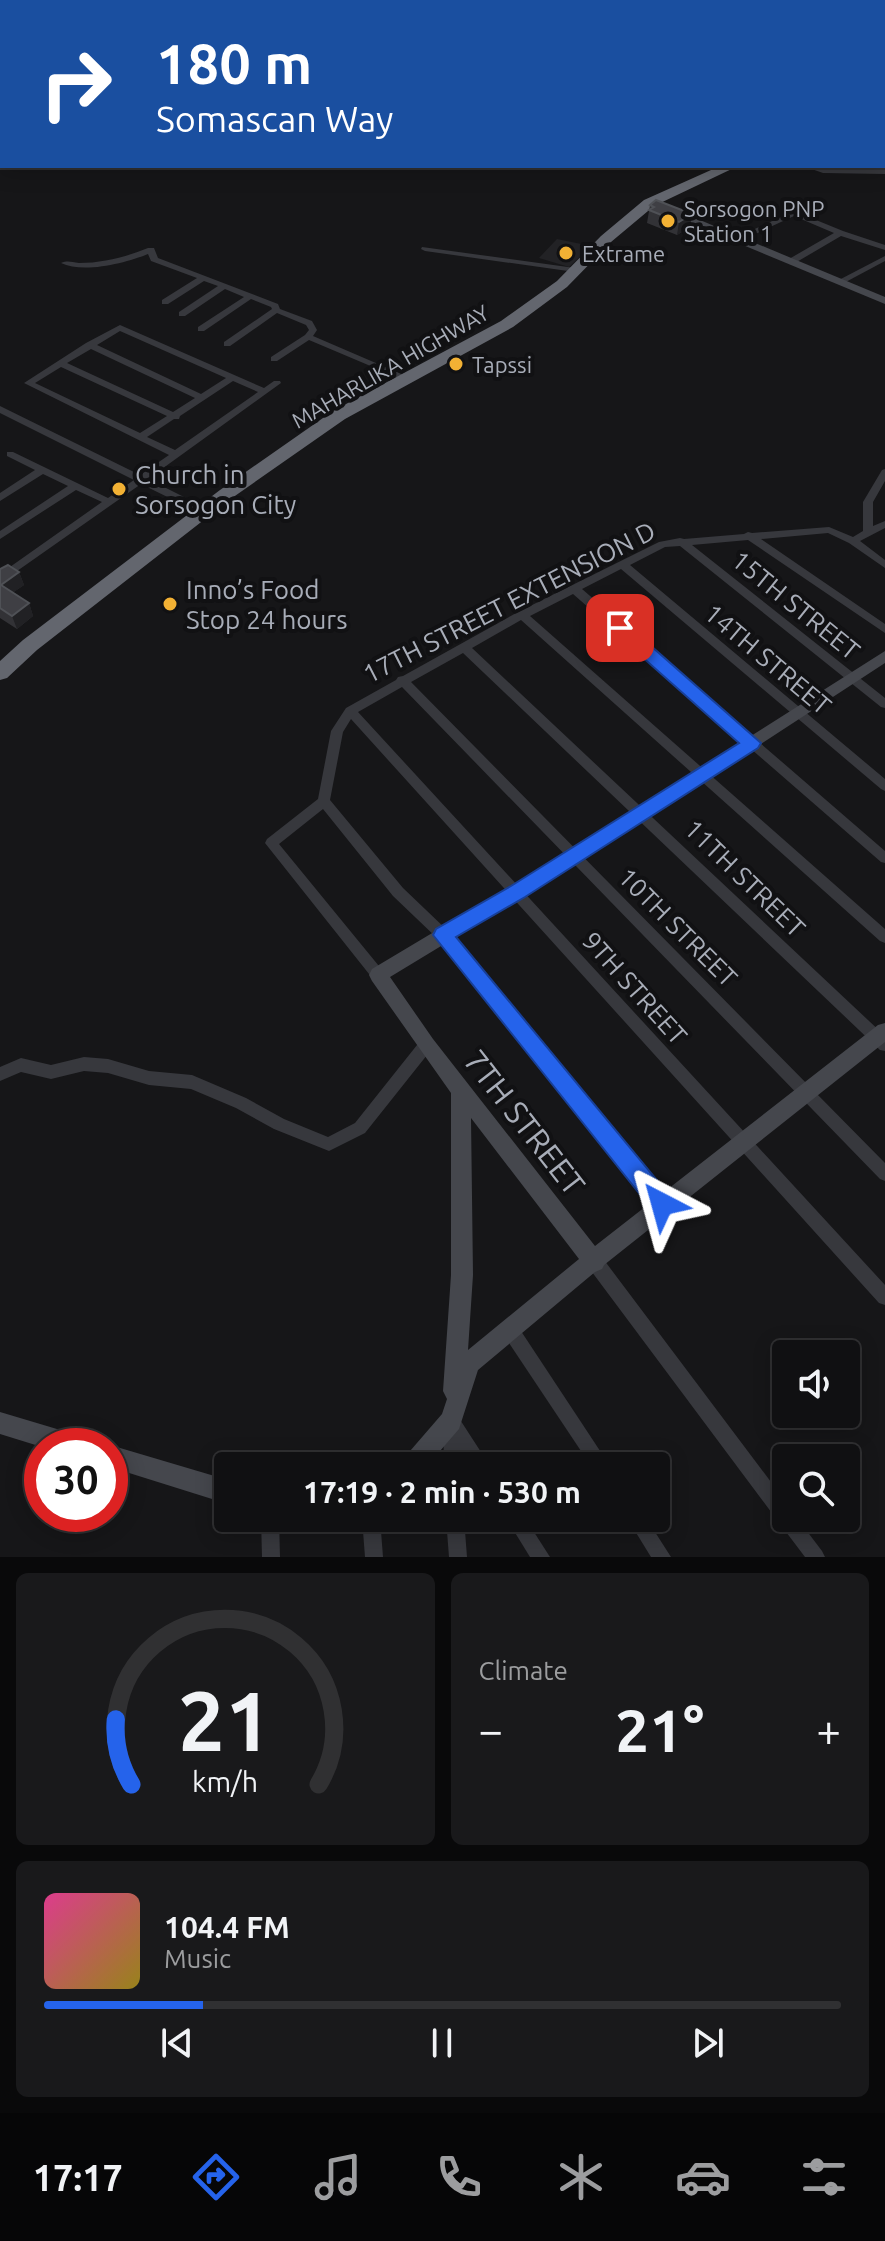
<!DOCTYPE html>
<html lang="en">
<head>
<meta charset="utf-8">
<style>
	body { margin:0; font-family:Ubuntu,sans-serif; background:#19191b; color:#f1f3f6; height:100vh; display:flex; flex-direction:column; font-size:30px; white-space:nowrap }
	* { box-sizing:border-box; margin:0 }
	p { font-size:26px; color:#9c9d9f }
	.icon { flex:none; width:44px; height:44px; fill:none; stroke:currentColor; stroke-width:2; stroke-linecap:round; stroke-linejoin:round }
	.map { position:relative; height:1557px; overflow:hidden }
	.panel { display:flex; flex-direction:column; gap:16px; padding:16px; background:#09090a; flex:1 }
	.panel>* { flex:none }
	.guide { position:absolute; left:0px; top:0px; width:886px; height:168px; box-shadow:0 4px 20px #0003,0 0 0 2px #303032; background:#1a4fa0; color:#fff; overflow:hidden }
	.controls { position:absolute; left:772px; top:1340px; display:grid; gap:16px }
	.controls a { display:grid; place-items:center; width:88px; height:88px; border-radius:8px; background:#101012; box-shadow:0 4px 20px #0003,0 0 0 2px #303032; font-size:40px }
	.speed { position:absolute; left:24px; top:1428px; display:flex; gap:16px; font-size:40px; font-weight:700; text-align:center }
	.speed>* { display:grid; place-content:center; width:104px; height:104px; border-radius:50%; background:#101012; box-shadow:0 4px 20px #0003,0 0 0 2px #303032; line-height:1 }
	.speed .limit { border:12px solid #d22; background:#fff; color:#111 }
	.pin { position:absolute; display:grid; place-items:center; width:68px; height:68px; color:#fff; margin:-34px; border-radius:16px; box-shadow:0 4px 12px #0006 }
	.me { position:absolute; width:88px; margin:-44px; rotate:321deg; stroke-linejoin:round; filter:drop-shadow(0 0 6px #0008) }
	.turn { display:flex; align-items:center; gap:28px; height:168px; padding:0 24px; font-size:36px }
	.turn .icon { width:104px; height:104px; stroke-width:2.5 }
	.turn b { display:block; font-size:56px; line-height:68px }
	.big { font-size:60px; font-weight:700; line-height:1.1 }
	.panel .card { flex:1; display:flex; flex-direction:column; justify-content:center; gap:12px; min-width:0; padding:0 28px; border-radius:12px; background:#19191b }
	.panel .dial { align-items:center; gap:0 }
	.dial svg { height:208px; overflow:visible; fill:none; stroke:#303032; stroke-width:7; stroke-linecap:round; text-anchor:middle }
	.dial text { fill:#f1f3f6; stroke:none }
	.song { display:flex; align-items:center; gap:24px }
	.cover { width:96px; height:96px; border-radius:12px; background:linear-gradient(135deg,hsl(330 70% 55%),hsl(50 70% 35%)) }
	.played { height:8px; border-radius:4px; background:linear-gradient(90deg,#2563eb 20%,#303032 20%) }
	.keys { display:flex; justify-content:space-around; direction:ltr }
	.heat { display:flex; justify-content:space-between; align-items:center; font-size:44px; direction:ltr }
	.panel .tiles { flex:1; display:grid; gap:16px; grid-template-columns:1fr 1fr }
	.card:last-child { grid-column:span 2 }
	.trip { position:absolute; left:214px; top:1452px; width:456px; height:80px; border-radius:8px; background:#101012; box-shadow:0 4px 20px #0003,0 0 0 2px #303032; font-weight:700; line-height:80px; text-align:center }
	.tab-bar { display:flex; height:128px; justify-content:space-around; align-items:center; background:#060607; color:#9c9d9f }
	.tab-bar .icon { width:56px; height:56px }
	.tab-bar .active { color:#2563eb }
	.tab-bar b { font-size:36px; color:#f1f3f6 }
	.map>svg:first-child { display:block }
	.built { fill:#222225 }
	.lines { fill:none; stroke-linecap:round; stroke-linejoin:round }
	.street { fill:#37383d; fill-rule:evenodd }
	.secondary { fill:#45474d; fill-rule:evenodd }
	.highway { fill:#63666e; fill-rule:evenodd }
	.wall { fill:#323236 }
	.shaded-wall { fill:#212124 }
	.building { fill:#3f3f44; stroke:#4f5156; stroke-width:2 }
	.route { fill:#2563eb; stroke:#184099; stroke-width:2 }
	.poi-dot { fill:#f2b134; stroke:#111113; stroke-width:3 }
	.labels { text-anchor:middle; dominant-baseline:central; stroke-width:8; stroke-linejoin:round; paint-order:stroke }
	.far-poi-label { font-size:22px; fill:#a8adb8; stroke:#111113; text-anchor:start }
	.far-street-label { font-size:22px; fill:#a8adb8; stroke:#111113 }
	.poi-label { font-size:26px; fill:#a8adb8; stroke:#111113; text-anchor:start }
	.street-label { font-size:26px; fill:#a8adb8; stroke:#111113 }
	.near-street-label { font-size:32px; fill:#a8adb8; stroke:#111113 }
</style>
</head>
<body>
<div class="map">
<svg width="885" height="1557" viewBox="0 0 885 1557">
	<rect width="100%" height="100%" fill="#161618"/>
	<!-- built -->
	<path class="built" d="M557,239L591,246L569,267L539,258Z"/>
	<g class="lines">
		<!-- street -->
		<g class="street">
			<path d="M449,0H463L467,2H453Z"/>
			<rect x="884" y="28" width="1" height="4"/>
			<rect x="884" y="78" width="1" height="5"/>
			<rect x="884" y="126" width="1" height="4"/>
			<path d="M803,166H815L824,169L885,170V174L823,173Z"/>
			<path d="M794,211L843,231L885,245V250L841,236L795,263H789V259L834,233L794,216L740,241L733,239Z"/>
			<path d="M422,247L575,268L579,270L575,272L425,251L421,249Z"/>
			<path d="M148,248H154L158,258L278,304L280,309L312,321L317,330L313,336L413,379L412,381H406L309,340L277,361H271V357L305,335L309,330L306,325L277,313L230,346H224V342L272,309L271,307L251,299L204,331H198V327L244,297L225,289L185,316H179V312L218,286L204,281L168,304H162V300L197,278L151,261L148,254C126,263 83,274 61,263C68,260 71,262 79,263C103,263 126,257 148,248Z"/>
			<path d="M885,256V261L842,284L835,282Z"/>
			<path d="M120,325L264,388L274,381H280L281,383L148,479L208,509V513H200L141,484L0,583V574L102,502L76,490L0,539V531L68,486L43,474L0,501V493L35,470L7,456V452H13L108,498L134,480L0,413V406L140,475L169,455L24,383L86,343ZM120,331L226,378L201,394L97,345ZM91,349L195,398L173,412L67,363ZM61,367L167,416L140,433L35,383ZM233,381L258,392L175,450L147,437L174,419H179L180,416Z"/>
			<path d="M885,469V481L873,502V526L885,521V528L860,541L885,560V568L849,543L828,533L761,539L885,624V633L748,540L692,545L885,698V708L881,707L680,546L665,547L630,565L885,779V791L881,789L621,569L582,589L885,851V863L881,862L573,594L530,616L885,929V943L880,941L521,620L472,648L885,1036V1051L880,1050L463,653L411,682L885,1163V1181L880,1179L402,687L358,712L885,1285V1305L879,1303L351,719L343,732L330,800L403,888L448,931L667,1199L670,1204L667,1209L662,1212L657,1209L438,939L393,896L323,809L279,844L383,971L385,975L383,979L378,981L373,979L265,843L267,839L318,799L331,731L346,708L396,680L398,677L403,676L518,612L659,542L680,538L684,539L744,534L748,532L752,533L829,527L853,537L863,531V502L882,470Z"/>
			<path d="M426,1039L431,1040L433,1045L431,1050L365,1133L329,1151L274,1129L236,1108L191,1089L149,1085L108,1073L84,1071L51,1079L21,1072L0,1081V1067L21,1058L51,1065L84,1057L108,1059L149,1071L192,1075L246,1098L284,1119L328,1137L355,1123L421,1040Z"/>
			<path d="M595,1254L601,1256L786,1502V1518H797L822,1551L825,1557H805L780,1524L589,1268L587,1262L589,1256Z"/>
			<path d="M509,1320L515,1322L610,1466H591L503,1334L501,1328L503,1322Z"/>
			<path d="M451,1413L457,1415L490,1466H471L461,1451L462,1466H444L443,1421L445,1415Z"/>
			<path d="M261,1518H279L280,1557H262Z"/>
			<path d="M362,1518H380L383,1557H365Z"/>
			<path d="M446,1518H464L467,1557H449Z"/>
			<path d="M506,1518H525L550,1557H530Z"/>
			<path d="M627,1518H646L671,1557H651Z"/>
		</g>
		<!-- secondary -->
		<g class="secondary">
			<path d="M668,210H676L885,297V304L668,214Z"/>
			<path d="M885,651V663L580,862L390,977L433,1039L595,1246L878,1025L885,1023V1042L604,1265L602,1269L595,1272L478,1370L459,1429L427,1466H400L404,1458L442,1414L447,1399L443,1391L451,1275V1093L372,981L369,975L372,969L568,852ZM471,1118L579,1259L468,1350L473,1275Z"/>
			<path d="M0,1412L77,1435L85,1438L88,1446L42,1447L0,1434Z"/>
			<path d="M110,1445L228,1480V1504L110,1467V1446H106Z"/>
			<path d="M266,1518H335L331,1526C315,1533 286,1533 270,1526Z"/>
		</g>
		<!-- highway -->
		<g class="highway">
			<path d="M885,82V90L884,91V83Z"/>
			<path d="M720,166H738L654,206L611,242L567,287L513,327L345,419L232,498L37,650L7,678L0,680V661L23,640L220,490L333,411L501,321L557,281L601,236L644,200Z"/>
		</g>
	</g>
	<!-- wall -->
	<g class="wall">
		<path d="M650,205L690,227L677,235L647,223Z"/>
		<path d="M0,569L19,572L24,585L12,593L29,603L33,616L17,629L0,618Z"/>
	</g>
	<!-- shaded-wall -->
	<g class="shaded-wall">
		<path d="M692,214L690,227L677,235L679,222Z"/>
		<path d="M19,572L24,585L5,598L1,585Z"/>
		<path d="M29,603L33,616L17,629L12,616Z"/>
	</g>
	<!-- building -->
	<g class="building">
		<path d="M656,200L692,214L679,222L649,210L654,207L650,205Z"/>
		<path d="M8,565L19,572L1,585L29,603L12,616L0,608V569Z"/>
	</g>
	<!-- route -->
	<path class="route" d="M620,622L626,624L761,743L758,748L525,897L456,937L670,1196L674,1204L670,1212L662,1216L654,1212L433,935L436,929L511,886L739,743L614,632L612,628Z"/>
	<!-- markers -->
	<g class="poi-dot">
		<circle cx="668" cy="221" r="8"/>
		<circle cx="566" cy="253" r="8"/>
		<circle cx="456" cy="364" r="8"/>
		<circle cx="119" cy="489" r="8"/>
		<circle cx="170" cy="604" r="8"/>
	</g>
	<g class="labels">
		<!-- far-poi labels -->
		<g class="far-poi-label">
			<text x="684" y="208">Sorsogon PNP<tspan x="684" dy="25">Station 1</tspan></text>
			<text x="582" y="253">Extrame</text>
			<text x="472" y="364">Tapssi</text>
		</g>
		<!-- far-street labels -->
		<g class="far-street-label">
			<text transform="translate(390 366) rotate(-30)">MAHARLIKA HIGHWAY</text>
		</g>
		<!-- poi labels -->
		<g class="poi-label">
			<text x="135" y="474">Church in<tspan x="135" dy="30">Sorsogon City</tspan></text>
			<text x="186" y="589">Inno’s Food<tspan x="186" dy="30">Stop 24 hours</tspan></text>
		</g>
		<!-- street labels -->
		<g class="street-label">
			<text transform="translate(509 602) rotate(-27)">17TH STREET EXTENSION D</text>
			<text transform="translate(796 605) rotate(39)">15TH STREET</text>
			<text transform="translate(768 659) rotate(40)">14TH STREET</text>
			<text transform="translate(745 878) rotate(44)">11TH STREET</text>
			<text transform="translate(678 927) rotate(45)">10TH STREET</text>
			<text transform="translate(635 988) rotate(48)">9TH STREET</text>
		</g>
		<!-- near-street labels -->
		<g class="near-street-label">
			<text transform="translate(525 1122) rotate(52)">7TH STREET</text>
		</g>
	</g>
</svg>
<div class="controls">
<a><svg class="icon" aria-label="sound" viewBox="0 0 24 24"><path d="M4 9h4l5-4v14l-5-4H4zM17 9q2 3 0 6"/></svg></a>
<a><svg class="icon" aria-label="search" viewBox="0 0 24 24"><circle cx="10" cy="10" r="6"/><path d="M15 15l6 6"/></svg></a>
</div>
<div class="speed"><div class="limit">30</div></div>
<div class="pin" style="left:620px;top:628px;background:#d93025"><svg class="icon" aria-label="arrive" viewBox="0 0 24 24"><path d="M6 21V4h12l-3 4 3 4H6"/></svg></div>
<svg class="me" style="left:662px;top:1204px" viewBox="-20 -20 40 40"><path d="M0-17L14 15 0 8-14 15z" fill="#2563eb" stroke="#fff" stroke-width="4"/></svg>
<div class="trip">17:19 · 2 min · 530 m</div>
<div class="guide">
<div class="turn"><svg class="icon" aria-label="right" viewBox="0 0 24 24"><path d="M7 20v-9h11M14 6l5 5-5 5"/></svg><div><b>180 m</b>Somascan Way</div></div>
</div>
</div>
<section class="panel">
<div class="tiles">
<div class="card dial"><svg viewBox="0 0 100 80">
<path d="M14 69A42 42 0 1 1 86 69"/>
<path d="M14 69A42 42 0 0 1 8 44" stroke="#2563eb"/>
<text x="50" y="56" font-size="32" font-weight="700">21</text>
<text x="50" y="72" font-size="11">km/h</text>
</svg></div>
<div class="card"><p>Climate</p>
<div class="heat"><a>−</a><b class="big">21°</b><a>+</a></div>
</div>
<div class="card">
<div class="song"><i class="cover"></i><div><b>104.4 FM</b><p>Music</p></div></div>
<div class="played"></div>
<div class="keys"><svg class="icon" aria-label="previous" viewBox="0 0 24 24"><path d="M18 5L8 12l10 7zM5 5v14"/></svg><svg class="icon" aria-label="pause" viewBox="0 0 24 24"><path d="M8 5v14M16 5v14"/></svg><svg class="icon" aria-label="next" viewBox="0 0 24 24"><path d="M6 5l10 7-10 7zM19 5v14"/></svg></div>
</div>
</div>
</section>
<nav class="tab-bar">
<b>17:17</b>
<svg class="icon active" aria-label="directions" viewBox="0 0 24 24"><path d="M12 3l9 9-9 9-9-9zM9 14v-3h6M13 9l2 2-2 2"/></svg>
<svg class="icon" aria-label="music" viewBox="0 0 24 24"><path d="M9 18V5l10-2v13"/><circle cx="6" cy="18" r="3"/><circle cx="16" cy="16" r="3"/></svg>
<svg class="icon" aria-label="phone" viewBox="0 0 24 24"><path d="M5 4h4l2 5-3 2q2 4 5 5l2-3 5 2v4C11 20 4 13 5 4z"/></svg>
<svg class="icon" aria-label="climate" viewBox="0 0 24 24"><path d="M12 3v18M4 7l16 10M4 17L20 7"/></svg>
<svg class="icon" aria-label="car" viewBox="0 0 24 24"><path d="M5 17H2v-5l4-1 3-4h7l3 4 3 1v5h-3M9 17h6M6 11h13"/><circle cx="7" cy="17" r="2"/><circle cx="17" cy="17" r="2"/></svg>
<svg class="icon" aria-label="filters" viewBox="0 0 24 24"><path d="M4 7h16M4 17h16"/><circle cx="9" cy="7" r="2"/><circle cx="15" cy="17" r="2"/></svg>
</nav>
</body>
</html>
